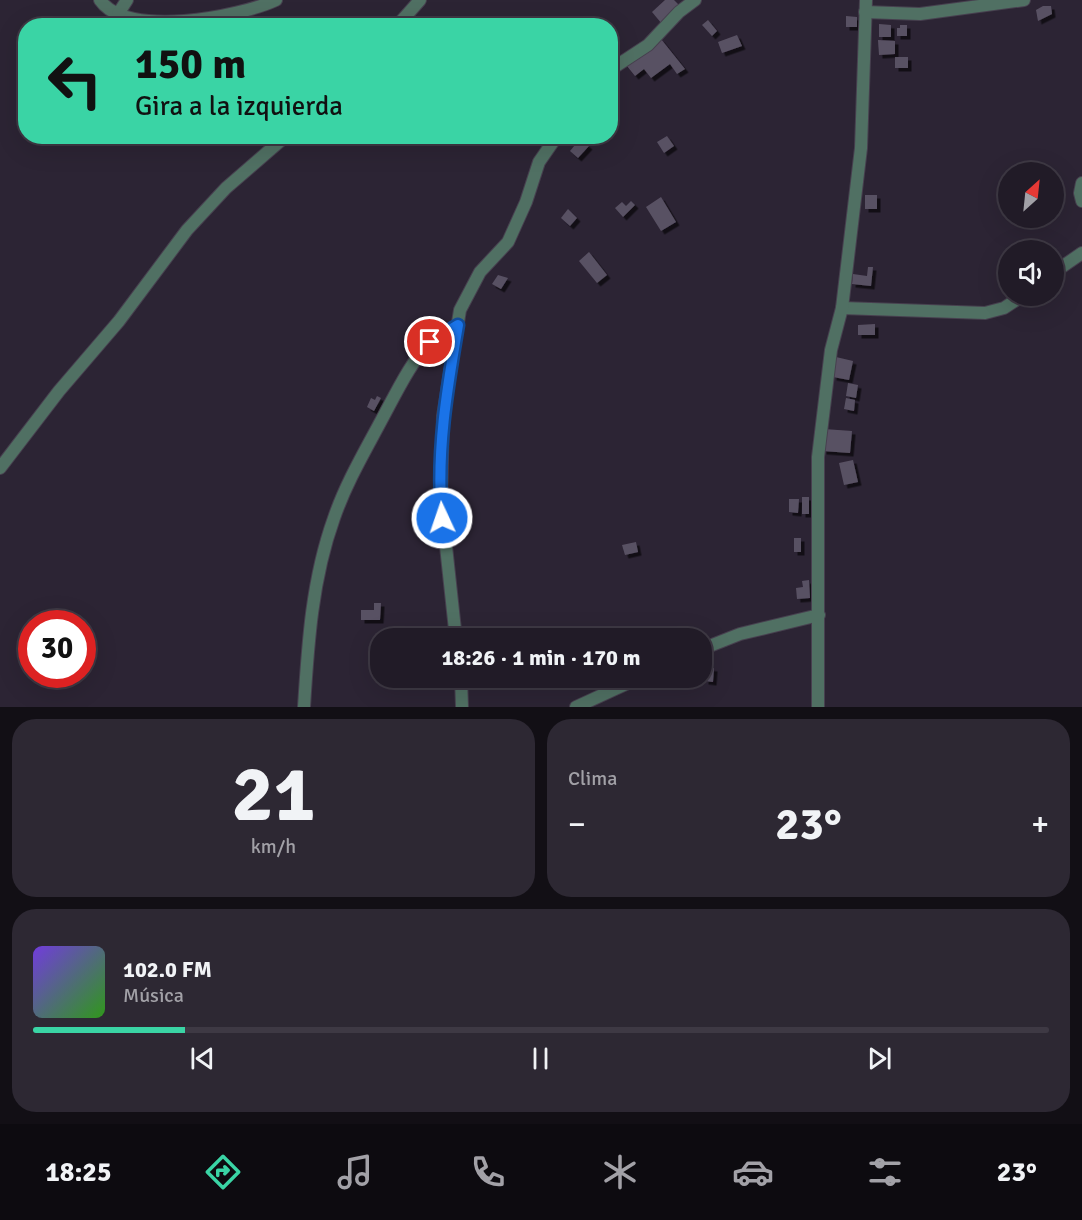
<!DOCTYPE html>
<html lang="es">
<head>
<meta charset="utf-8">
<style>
	body { margin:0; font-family:Signika,sans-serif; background:#2d2833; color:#f1f3f6; height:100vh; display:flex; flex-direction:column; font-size:22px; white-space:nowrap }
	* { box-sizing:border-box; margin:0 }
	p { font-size:20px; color:#a2a1a7 }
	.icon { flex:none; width:33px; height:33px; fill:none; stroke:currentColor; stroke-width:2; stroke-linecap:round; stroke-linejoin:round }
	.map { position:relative; height:707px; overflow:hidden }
	.side { display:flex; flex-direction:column; gap:12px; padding:12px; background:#120f15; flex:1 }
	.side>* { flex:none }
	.guide { position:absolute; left:18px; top:18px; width:600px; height:126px; border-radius:24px; box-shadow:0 6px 24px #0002,0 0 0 2px #3e3944; background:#3ad4a5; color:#111; overflow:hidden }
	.needle { width:39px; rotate:27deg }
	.tools { position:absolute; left:998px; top:162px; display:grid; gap:12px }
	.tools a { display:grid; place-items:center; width:66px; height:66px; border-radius:50%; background:#211b27; box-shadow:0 6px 24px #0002,0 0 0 2px #3e3944; font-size:30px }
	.speed { position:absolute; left:18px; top:610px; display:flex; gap:12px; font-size:30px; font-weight:700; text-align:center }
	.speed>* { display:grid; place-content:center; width:78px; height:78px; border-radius:50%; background:#211b27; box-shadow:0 6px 24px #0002,0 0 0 2px #3e3944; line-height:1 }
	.speed .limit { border:9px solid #d22; background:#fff; color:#111 }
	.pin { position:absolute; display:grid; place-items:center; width:51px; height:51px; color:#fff; margin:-26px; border:3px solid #fff; border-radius:50%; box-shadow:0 2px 6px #0007 }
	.me { position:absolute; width:66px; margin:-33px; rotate:357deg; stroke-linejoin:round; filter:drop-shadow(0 0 4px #0008) }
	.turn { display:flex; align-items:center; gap:21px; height:126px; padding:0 18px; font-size:27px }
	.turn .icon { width:78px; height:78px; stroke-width:2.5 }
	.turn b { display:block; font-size:42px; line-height:51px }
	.big { font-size:45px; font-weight:800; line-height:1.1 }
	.side .tile { flex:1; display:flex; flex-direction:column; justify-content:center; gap:9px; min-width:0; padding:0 21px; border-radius:24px; background:#2d2833 }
	.side .dial { align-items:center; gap:0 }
	.dial b { font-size:78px; line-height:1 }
	.song { display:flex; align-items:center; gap:18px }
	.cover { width:72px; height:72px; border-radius:9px; background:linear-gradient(135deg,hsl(260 70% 55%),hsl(110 70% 35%)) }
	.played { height:6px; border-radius:3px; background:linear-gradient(90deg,#3ad4a5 15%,#3e3944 15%) }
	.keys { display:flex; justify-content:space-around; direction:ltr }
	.heat { display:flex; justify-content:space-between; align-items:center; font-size:33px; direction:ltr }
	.side .tiles { flex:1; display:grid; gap:12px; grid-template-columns:1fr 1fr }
	.tile:last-child { grid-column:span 2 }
	.trip { position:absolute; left:370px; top:628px; width:342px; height:60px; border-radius:24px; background:#211b27; box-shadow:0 6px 24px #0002,0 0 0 2px #3e3944; font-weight:800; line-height:60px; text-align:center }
	.menu { display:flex; height:96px; justify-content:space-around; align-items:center; background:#0d0b10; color:#a2a1a7 }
	.menu .icon { width:42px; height:42px }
	.menu .active { color:#3ad4a5 }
	.menu b { font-size:27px; color:#f1f3f6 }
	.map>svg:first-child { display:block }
	.building { fill:#595163; filter:url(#shadow) }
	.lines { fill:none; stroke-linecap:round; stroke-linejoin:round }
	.minor-casing { stroke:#47404f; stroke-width:14 }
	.minor { stroke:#507063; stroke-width:12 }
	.route-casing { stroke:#114b97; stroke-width:15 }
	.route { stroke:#1a73e8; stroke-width:10 }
</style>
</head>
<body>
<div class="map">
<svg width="1082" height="707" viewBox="0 0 1082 707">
	<defs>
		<filter id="shadow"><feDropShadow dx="3.5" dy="3.5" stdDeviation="0" flood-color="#0009"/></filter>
	</defs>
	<rect width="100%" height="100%" fill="#2c2434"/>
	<!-- building -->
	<g class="building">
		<path d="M665,0H674L681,7L662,24L652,12Z"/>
		<path d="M1043,6H1051L1052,14L1038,21L1036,10Z"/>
		<path d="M846,16L857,17V27H846Z"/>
		<path d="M708,20L717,31L712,36L702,25Z"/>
		<path d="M879,24L891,25V37H879Z"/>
		<path d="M900,25H907V36H897V28H900Z"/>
		<path d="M737,35L742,46L722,53L718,42Z"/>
		<path d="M661,39L685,69L677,74L670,64L651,78L644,69L635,76L627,66Z"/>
		<path d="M878,40L895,41V54L879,55Z"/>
		<rect x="895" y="57" width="13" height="11"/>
		<path d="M667,136L674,146L664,153L657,142Z"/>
		<path d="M580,139L589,146L578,158L570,151Z"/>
		<rect x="865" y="195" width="12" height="14"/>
		<path d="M661,197L676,222L661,231L646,207Z"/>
		<path d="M631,201L635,205L623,217L615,208L622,202L626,206Z"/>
		<path d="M568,209L577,218L570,226L561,218Z"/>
		<path d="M589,252L607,275L597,283L579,261Z"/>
		<path d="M868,267H873L871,286L852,284L853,274L867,276Z"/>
		<path d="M498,275L508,278L501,289L492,284Z"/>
		<path d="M875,324V335H858V325Z"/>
		<path d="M836,357L853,361L849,380L833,377Z"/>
		<path d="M848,383L858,385L856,398L846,396Z"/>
		<path d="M377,396L381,398L374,411L367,407L371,398L375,400Z"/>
		<path d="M846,398L855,400L854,411L844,409Z"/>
		<path d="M824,429L852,431L850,453L823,451Z"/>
		<path d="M853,460L858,482L844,485L839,463Z"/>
		<rect x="802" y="497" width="7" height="17"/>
		<path d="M789,499H799L798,513L789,512Z"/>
		<rect x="794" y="538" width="7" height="14"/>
		<path d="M636,542L638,552L625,555L622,545Z"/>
		<path d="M809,580L810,598L797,599L796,588L803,587L802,581Z"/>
		<path d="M374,603H381L380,620H361V610H374Z"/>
		<path d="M706,667L714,668L713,682L705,681Z"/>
	</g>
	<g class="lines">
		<defs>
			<g id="minor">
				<path d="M100,0C127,39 239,17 276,0"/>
				<path d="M865,12L920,14L1024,0"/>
				<path d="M118,14L127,0"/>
				<path d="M397,26L420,0"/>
				<path d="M610,70L648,45L679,12L695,0"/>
				<path d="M1082,183L1080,193L1082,201"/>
				<path d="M1053,273L1082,253"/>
				<path d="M842,308L985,313L1004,308L1022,296"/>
				<path d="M0,468L59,391L119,321L187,230L226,188L286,136"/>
				<path d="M456,639L441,500L443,416L460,310L480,272L508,242L526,202L539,162L557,136"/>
				<path d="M702,649L740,634L819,615"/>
				<path d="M461,678L462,707"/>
				<path d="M304,707C308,643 312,579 334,518C346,483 365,451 382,419C394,397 413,357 431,342C439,334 449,330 458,325"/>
				<path d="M576,707L639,678"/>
				<path d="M818,707V457L831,350L842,308L861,148L866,0"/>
			</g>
		</defs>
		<!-- minor casing -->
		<use href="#minor" class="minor-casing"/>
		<!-- minor -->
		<use href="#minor" class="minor"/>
	</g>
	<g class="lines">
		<defs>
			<path id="route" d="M430,342L458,325C447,389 436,453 442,518"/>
		</defs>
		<!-- route casing -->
		<use href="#route" class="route-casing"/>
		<!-- route -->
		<use href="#route" class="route"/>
	</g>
</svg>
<div class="tools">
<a><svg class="needle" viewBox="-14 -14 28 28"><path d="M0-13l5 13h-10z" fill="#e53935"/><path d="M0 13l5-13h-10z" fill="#a2a1a7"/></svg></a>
<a><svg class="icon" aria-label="sound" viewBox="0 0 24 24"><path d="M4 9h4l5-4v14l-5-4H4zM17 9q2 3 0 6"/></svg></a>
</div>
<div class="speed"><div class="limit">30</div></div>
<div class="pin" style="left:430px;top:342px;background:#d93025"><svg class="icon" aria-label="arrive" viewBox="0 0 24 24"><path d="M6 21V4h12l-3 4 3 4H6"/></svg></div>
<svg class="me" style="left:442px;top:518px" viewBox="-20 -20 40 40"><circle r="17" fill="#1a73e8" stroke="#fff" stroke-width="3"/><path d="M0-11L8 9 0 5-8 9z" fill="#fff"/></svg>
<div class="trip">18:26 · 1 min · 170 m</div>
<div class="guide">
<div class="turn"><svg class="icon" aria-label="left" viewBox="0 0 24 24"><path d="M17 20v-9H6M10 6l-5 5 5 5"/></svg><div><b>150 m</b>Gira a la izquierda</div></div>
</div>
</div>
<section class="side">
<div class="tiles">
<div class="tile dial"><b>21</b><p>km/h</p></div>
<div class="tile"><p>Clima</p>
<div class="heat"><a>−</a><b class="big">23°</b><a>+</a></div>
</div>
<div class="tile">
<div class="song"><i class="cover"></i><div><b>102.0 FM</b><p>Música</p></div></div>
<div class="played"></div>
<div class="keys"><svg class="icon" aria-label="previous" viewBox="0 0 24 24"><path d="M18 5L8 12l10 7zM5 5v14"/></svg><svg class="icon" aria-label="pause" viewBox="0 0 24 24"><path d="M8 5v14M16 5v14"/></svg><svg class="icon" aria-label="next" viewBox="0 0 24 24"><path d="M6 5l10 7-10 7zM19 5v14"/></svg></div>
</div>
</div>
</section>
<nav class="menu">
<b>18:25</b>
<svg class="icon active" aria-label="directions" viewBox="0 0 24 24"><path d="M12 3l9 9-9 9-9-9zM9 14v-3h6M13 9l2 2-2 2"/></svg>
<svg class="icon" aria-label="music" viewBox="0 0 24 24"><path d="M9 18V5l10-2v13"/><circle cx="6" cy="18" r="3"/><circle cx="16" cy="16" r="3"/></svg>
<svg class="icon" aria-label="phone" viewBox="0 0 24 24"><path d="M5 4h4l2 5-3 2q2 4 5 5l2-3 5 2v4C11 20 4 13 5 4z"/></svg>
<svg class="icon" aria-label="climate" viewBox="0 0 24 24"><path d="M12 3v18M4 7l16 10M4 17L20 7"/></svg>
<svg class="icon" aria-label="car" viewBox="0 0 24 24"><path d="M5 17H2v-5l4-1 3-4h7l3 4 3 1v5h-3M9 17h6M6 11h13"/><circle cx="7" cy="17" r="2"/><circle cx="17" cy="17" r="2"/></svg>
<svg class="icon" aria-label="filters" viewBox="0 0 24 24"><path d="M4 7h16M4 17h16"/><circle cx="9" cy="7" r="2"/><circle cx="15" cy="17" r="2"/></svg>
<b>23°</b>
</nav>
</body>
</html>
